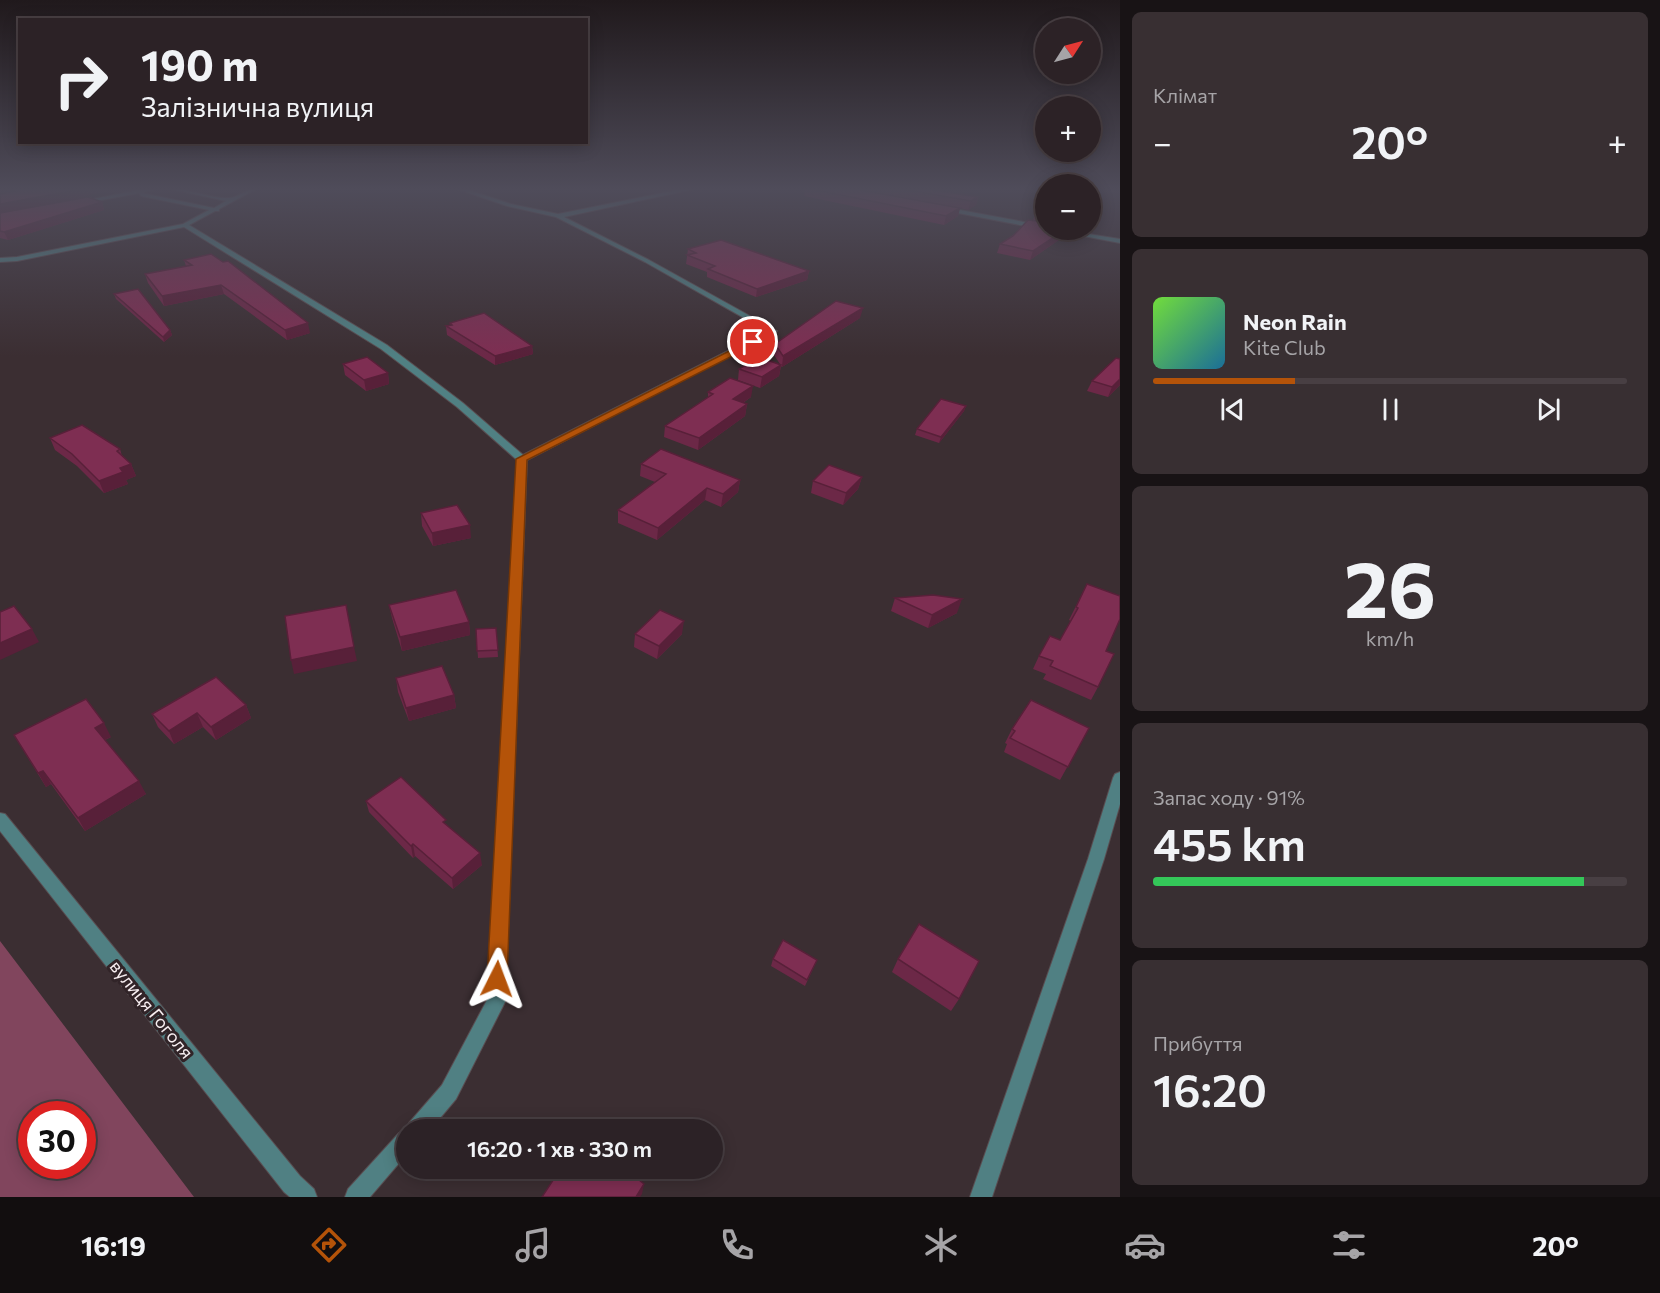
<!DOCTYPE html>
<html lang="uk">
<head>
<meta charset="utf-8">
<style>
	body { margin:0; font-family:Commissioner,sans-serif; background:#382f32; color:#f1f3f6; height:100vh; display:flex; flex-direction:column; font-size:22px; white-space:nowrap }
	* { box-sizing:border-box; margin:0 }
	p { font-size:20px; color:#a6a4a7 }
	.icon { flex:none; width:33px; height:33px; fill:none; stroke:currentColor; stroke-width:2; stroke-linecap:round; stroke-linejoin:round }
	.map { position:relative; flex:1; overflow:hidden }
	.sheet { display:flex; flex-direction:column; gap:12px; padding:12px; background:#181315; width:540px }
	.sheet>* { flex:none }
	.top-card { position:absolute; left:18px; top:18px; width:570px; height:126px; border-radius:0px; box-shadow:0 3px 15px #0003,0 0 0 2px #483f43; background:#2c2226; color:#f1f3f6; overflow:hidden }
	.needle { width:39px; rotate:54deg }
	.buttons { position:absolute; left:1035px; top:18px; display:grid; gap:12px }
	.buttons a { display:grid; place-items:center; width:66px; height:66px; border-radius:50%; background:#2c2226; box-shadow:0 3px 15px #0003,0 0 0 2px #483f43; font-size:30px }
	.speed { position:absolute; left:18px; top:1101px; display:flex; gap:12px; font-size:30px; font-weight:700; text-align:center }
	.speed>* { display:grid; place-content:center; width:78px; height:78px; border-radius:50%; background:#2c2226; box-shadow:0 3px 15px #0003,0 0 0 2px #483f43; line-height:1 }
	.speed .limit { border:9px solid #d22; background:#fff; color:#111 }
	.pin { position:absolute; display:grid; place-items:center; width:51px; height:51px; color:#fff; margin:-26px; border:3px solid #fff; border-radius:50%; box-shadow:0 2px 6px #0007 }
	.me { position:absolute; width:66px; margin:-33px; rotate:3deg; stroke-linejoin:round; filter:drop-shadow(0 0 4px #0008) }
	.turn { display:flex; align-items:center; gap:21px; height:126px; padding:0 24px; font-size:27px }
	.turn .icon { width:78px; height:78px; stroke-width:2.5 }
	.turn b { display:block; font-size:42px; line-height:51px }
	.big { font-size:45px; font-weight:600; line-height:1.1 }
	.sheet .widget { flex:1; display:flex; flex-direction:column; justify-content:center; gap:9px; min-width:0; padding:0 21px; border-radius:9px; background:#382f32 }
	.sheet .dial { align-items:center; gap:0 }
	.dial b { font-size:78px; line-height:1 }
	.song { display:flex; align-items:center; gap:18px }
	.cover { width:72px; height:72px; border-radius:9px; background:linear-gradient(135deg,hsl(100 70% 55%),hsl(200 70% 35%)) }
	.played { height:6px; border-radius:3px; background:linear-gradient(90deg,#b45309 30%,#483f43 30%) }
	.keys { display:flex; justify-content:space-around; direction:ltr }
	.heat { display:flex; justify-content:space-between; align-items:center; font-size:33px; direction:ltr }
	.charge { height:9px; border-radius:4px; background:linear-gradient(90deg,#34c759 91%,#483f43 0) }
	.trip { position:absolute; left:396px; top:1119px; width:327px; height:60px; border-radius:30px; background:#2c2226; box-shadow:0 3px 15px #0003,0 0 0 2px #483f43; font-weight:600; line-height:60px; text-align:center }
	.tab-bar { display:flex; height:96px; justify-content:space-around; align-items:center; background:#120e0f; color:#a6a4a7 }
	.tab-bar .icon { width:42px; height:42px }
	.tab-bar .selected { color:#b45309 }
	.tab-bar b { font-size:27px; color:#f1f3f6 }
	main { display:flex; flex:1; min-height:0 }
	.map>svg:first-child { display:block }
	.green { fill:#81455d; fill-rule:evenodd }
	.lines { fill:none; stroke-linecap:round; stroke-linejoin:round }
	.street-casing { stroke:#594d51; stroke-width:2 }
	.street { fill:#508083; fill-rule:evenodd }
	.wall { fill:#6c2847 }
	.shaded-wall { fill:#582039 }
	.building { fill:#7e2e52; stroke:#582039; stroke-width:1.5 }
	.route { fill:#b45309; stroke:#753606; stroke-width:1.5 }
	.labels { text-anchor:middle; dominant-baseline:central; stroke-width:6; stroke-linejoin:round; paint-order:stroke }
	.near-street-label { font-size:18px; fill:#f8eff2; stroke:#312428 }
</style>
</head>
<body>
<main>
<div class="map">
<svg width="1120" height="1197" viewBox="0 0 1120 1197">
	<rect width="100%" height="100%" fill="#3b2e32"/>
	<!-- green -->
	<path class="green" d="M0,941L194,1197H0ZM32,1114H82V1166H32Z"/>
	<g class="lines">
		<defs>
			<g id="street">
				<path d="M143,189H156L142,193L214,208L226,201L171,189C191,189 212,199 229,198C238,198 245,189 256,189L219,209V211H215L189,225L387,345L463,403L523,455L767,331L645,262L556,217L507,206L457,189H466L511,204L558,214L682,189H694L564,217L649,260L777,331L527,460L505,1002L456,1099L430,1130H406V1155L370,1197H345L348,1189L399,1133L406,1130L409,1123L442,1085L487,1000L517,460L457,407L381,349L184,227L17,261L0,262V258L17,257L183,224L209,210L141,196L139,193L81,204L78,202Z"/>
				<path d="M944,207L1046,226V230H1047H1046L942,210Z"/>
				<path d="M1052,230H1063L1120,239V243Z"/>
				<path d="M1120,772V804L1104,859L992,1197H970L1088,859L1113,778L1115,774Z"/>
				<path d="M0,813L5,814L300,1176L314,1189L317,1197H290L284,1192L0,831Z"/>
			</g>
		</defs>
		<!-- street casing -->
		<use href="#street" class="street-casing"/>
		<!-- street -->
		<use href="#street" class="street"/>
	</g>
	<!-- wall -->
	<g class="wall">
		<path d="M0,189H111L2,194L0,193Z"/>
		<path d="M805,189H927L978,197L976,205L968,210L960,208L958,216L944,225L804,196Z"/>
		<path d="M102,202L104,210L8,240L0,238V213Z"/>
		<path d="M1046,208V230L1066,235L1030,260L997,253L1000,244L1033,221L1035,213Z"/>
		<path d="M688,249L809,271L807,280L756,297L707,277V272L686,264Z"/>
		<path d="M184,260L310,333L287,340L224,294L164,306L148,283L145,274L186,266Z"/>
		<path d="M114,294L170,330L172,335L164,342L116,299Z"/>
		<path d="M860,318L782,367L781,366L779,376L760,388L738,380L739,369L780,364L774,355L775,344Z"/>
		<path d="M450,323L532,346L533,354L495,365L447,335L446,326L450,325Z"/>
		<path d="M1120,359V385L1108,397L1087,391L1092,381Z"/>
		<path d="M343,364L388,373L389,384L366,391L345,375Z"/>
		<path d="M708,392L751,397L743,403L747,404L745,416L698,450L664,437L665,426L708,397Z"/>
		<path d="M966,406L964,411L939,443L915,435L917,429Z"/>
		<path d="M50,438L120,449L122,456L131,464L136,476L126,480L128,484L104,493L77,466L55,450Z"/>
		<path d="M641,464L740,480L738,492L721,507L705,500L657,540L618,523V510L655,482L640,476Z"/>
		<path d="M862,477L858,489L843,505L811,493L813,481Z"/>
		<path d="M421,513L471,538L433,546L422,526Z"/>
		<path d="M1087,584L1106,651L1098,687L1091,700L1043,679L1046,674L1033,669L1039,656L1060,640L1071,621L1069,620Z"/>
		<path d="M895,598L957,613L928,628L891,611Z"/>
		<path d="M389,605L469,622L470,635L402,651L392,618Z"/>
		<path d="M496,628L498,657L478,658L476,629Z"/>
		<path d="M635,634H682L657,659L634,647Z"/>
		<path d="M396,678L454,695L456,708L409,721L398,692Z"/>
		<path d="M246,705L251,718L216,740L203,727L174,744L158,727L152,714Z"/>
		<path d="M1089,728L1060,780L1004,752L1007,744L1005,743L1012,729Z"/>
		<path d="M14,735L111,737L105,740L146,794L85,831L51,784L46,787Z"/>
		<path d="M366,801L446,824L482,865L453,889L415,856L413,858L369,812Z"/>
		<path d="M773,959L817,960L805,986L771,966Z"/>
		<path d="M898,959L959,999L951,1011L892,972Z"/>
	</g>
	<!-- shaded-wall -->
	<g class="shaded-wall">
		<path d="M82,189H111L75,199L0,213V204Z"/>
		<path d="M978,197L976,205L968,210L971,201Z"/>
		<path d="M102,202L104,210L8,240L4,232Z"/>
		<path d="M960,208L958,216L944,225L946,216Z"/>
		<path d="M1065,230H1068L1066,235L1030,260L1033,251Z"/>
		<path d="M809,271L807,280L756,297L757,289Z"/>
		<path d="M221,285L224,294L164,306L162,296Z"/>
		<path d="M863,308L860,318L782,367L783,356Z"/>
		<path d="M308,323L310,333L287,340L285,330Z"/>
		<path d="M170,330L172,335L164,342L163,337Z"/>
		<path d="M532,346L533,354L495,365V356Z"/>
		<path d="M781,365L779,376L760,388L762,377Z"/>
		<path d="M388,373L389,384L366,391L364,380Z"/>
		<path d="M1120,379V385L1108,397L1112,387Z"/>
		<path d="M753,386L751,397L731,411L733,399Z"/>
		<path d="M747,404L745,416L698,450L699,438Z"/>
		<path d="M966,406L964,411L939,443L941,437Z"/>
		<path d="M131,464L136,476L126,480L128,484L104,493L99,481L120,468Z"/>
		<path d="M862,477L858,489L843,505L846,493Z"/>
		<path d="M740,480L738,492L721,507L723,494Z"/>
		<path d="M707,488L705,500L657,540L658,528Z"/>
		<path d="M470,525L471,538L433,546L432,533Z"/>
		<path d="M962,599L957,613L928,628L932,615Z"/>
		<path d="M684,621L682,634L657,659L659,646Z"/>
		<path d="M469,622L470,635L402,651L400,637Z"/>
		<path d="M32,629L39,642L0,660V643Z"/>
		<path d="M354,647L357,661L294,674L291,660Z"/>
		<path d="M454,695L456,708L409,721L406,708Z"/>
		<path d="M246,705L251,718L216,740L211,727Z"/>
		<path d="M197,713L203,727L174,744L169,731Z"/>
		<path d="M104,723L111,737L102,741L95,728Z"/>
		<path d="M43,771L51,784L46,787L38,773Z"/>
		<path d="M139,781L146,794L85,831L78,818Z"/>
		<path d="M413,844L415,856L413,858L411,846Z"/>
		<path d="M480,853L482,865L453,889L452,878Z"/>
		<path d="M644,1184L642,1194L640,1197H636Z"/>
	</g>
	<!-- building -->
	<g class="building">
		<path d="M9,189H82L0,204V194L15,191Z"/>
		<path d="M811,189H855L960,208L946,216Z"/>
		<path d="M902,189H927L978,197L971,201Z"/>
		<path d="M88,197L102,202L4,232L0,231V213Z"/>
		<path d="M1041,208H1046V215L1035,213Z"/>
		<path d="M1028,220L1046,222V230H1065L1033,251L1000,244L1013,236Z"/>
		<path d="M721,240L809,271L757,289L708,269L715,266L687,255L696,253L688,249Z"/>
		<path d="M211,254L223,262L228,261L308,323L285,330L221,285L162,296L145,274L192,265L184,260Z"/>
		<path d="M138,289L170,330L163,337L114,294Z"/>
		<path d="M836,301L863,308L783,356L775,344Z"/>
		<path d="M484,313L532,346L495,356L446,326L452,325L450,323Z"/>
		<path d="M367,357L388,373L364,380L343,364Z"/>
		<path d="M759,357L781,365L762,377L739,369Z"/>
		<path d="M1116,358L1120,359V379L1112,387L1092,381Z"/>
		<path d="M730,378L753,386L733,399L747,404L699,438L665,426L713,394L708,392Z"/>
		<path d="M941,399L966,406L941,437L917,429Z"/>
		<path d="M82,425L120,449L117,451L131,464L120,468L123,472L99,481L72,454L50,438Z"/>
		<path d="M661,449L740,480L723,494L707,488L658,528L618,510L666,474L641,464Z"/>
		<path d="M829,465L862,477L846,493L813,481Z"/>
		<path d="M457,505L470,525L432,533L421,513Z"/>
		<path d="M1087,584L1120,596V619L1106,651L1114,654L1098,687L1050,666L1053,661L1039,656L1050,636L1060,640L1078,608L1076,607Z"/>
		<path d="M456,590L469,622L400,637L389,605Z"/>
		<path d="M933,595L962,599L932,615L895,598Z"/>
		<path d="M346,605L354,647L291,660L285,616Z"/>
		<path d="M14,606L32,629L0,643V612Z"/>
		<path d="M660,610L684,621L659,646L635,634Z"/>
		<path d="M496,628L498,650L477,651L476,629Z"/>
		<path d="M442,666L454,695L406,708L396,678Z"/>
		<path d="M216,677L246,705L211,727L197,713L169,731L152,714Z"/>
		<path d="M86,699L104,723L95,728L139,781L78,818L43,771L38,773L14,735Z"/>
		<path d="M1031,700L1089,728L1068,767L1010,738L1015,731L1012,729Z"/>
		<path d="M401,777L446,820L443,822L480,853L452,878L413,844L411,846L366,801Z"/>
		<path d="M919,924L979,961L959,999L898,959Z"/>
		<path d="M783,940L817,960L807,980L773,959Z"/>
		<path d="M561,1168H624L644,1184L636,1197H542Z"/>
	</g>
	<!-- sky -->
	<linearGradient id="sky" x2="0" y2="1"><stop stop-color="#20191c"/><stop offset="0.53" stop-color="#4f4c5a"/><stop offset="1" stop-color="#4f4c5a" stop-opacity="0"/></linearGradient>
	<rect width="1120" height="357" fill="url(#sky)"/>
	<!-- route -->
	<path class="route" d="M753,339L757,342L756,344L527,460L507,979L504,986L497,989L490,986L487,979L516,459Z"/>
	<g class="labels">
		<!-- near-street labels -->
		<g class="near-street-label">
			<text transform="translate(152 1009) rotate(51)">вулиця Гоголя</text>
		</g>
	</g>
</svg>
<div class="buttons">
<a><svg class="needle" viewBox="-14 -14 28 28"><path d="M0-13l5 13h-10z" fill="#e53935"/><path d="M0 13l5-13h-10z" fill="#a6a4a7"/></svg></a>
<a>+</a>
<a>−</a>
</div>
<div class="speed"><div class="limit">30</div></div>
<div class="pin" style="left:753px;top:342px;background:#d93025"><svg class="icon" aria-label="arrive" viewBox="0 0 24 24"><path d="M6 21V4h12l-3 4 3 4H6"/></svg></div>
<svg class="me" style="left:497px;top:979px" viewBox="-20 -20 40 40"><path d="M0-17L14 15 0 8-14 15z" fill="#b45309" stroke="#fff" stroke-width="4"/></svg>
<div class="trip">16:20 · 1 хв · 330 m</div>
<div class="top-card">
<div class="turn"><svg class="icon" aria-label="right" viewBox="0 0 24 24"><path d="M7 20v-9h11M14 6l5 5-5 5"/></svg><div><b>190 m</b>Залізнична вулиця</div></div>
</div>
</div>
<section class="sheet">
<div class="widget"><p>Клімат</p>
<div class="heat"><a>−</a><b class="big">20°</b><a>+</a></div>
</div>
<div class="widget">
<div class="song"><i class="cover"></i><div><b>Neon Rain</b><p>Kite Club</p></div></div>
<div class="played"></div>
<div class="keys"><svg class="icon" aria-label="previous" viewBox="0 0 24 24"><path d="M18 5L8 12l10 7zM5 5v14"/></svg><svg class="icon" aria-label="pause" viewBox="0 0 24 24"><path d="M8 5v14M16 5v14"/></svg><svg class="icon" aria-label="next" viewBox="0 0 24 24"><path d="M6 5l10 7-10 7zM19 5v14"/></svg></div>
</div>
<div class="widget dial"><b>26</b><p>km/h</p></div>
<div class="widget"><p>Запас ходу · 91%</p><b class="big">455 km</b><div class="charge"></div></div>
<div class="widget"><p>Прибуття</p><b class="big">16:20</b></div>
</section>
</main>
<nav class="tab-bar">
<b>16:19</b>
<svg class="icon selected" aria-label="directions" viewBox="0 0 24 24"><path d="M12 3l9 9-9 9-9-9zM9 14v-3h6M13 9l2 2-2 2"/></svg>
<svg class="icon" aria-label="music" viewBox="0 0 24 24"><path d="M9 18V5l10-2v13"/><circle cx="6" cy="18" r="3"/><circle cx="16" cy="16" r="3"/></svg>
<svg class="icon" aria-label="phone" viewBox="0 0 24 24"><path d="M5 4h4l2 5-3 2q2 4 5 5l2-3 5 2v4C11 20 4 13 5 4z"/></svg>
<svg class="icon" aria-label="climate" viewBox="0 0 24 24"><path d="M12 3v18M4 7l16 10M4 17L20 7"/></svg>
<svg class="icon" aria-label="car" viewBox="0 0 24 24"><path d="M5 17H2v-5l4-1 3-4h7l3 4 3 1v5h-3M9 17h6M6 11h13"/><circle cx="7" cy="17" r="2"/><circle cx="17" cy="17" r="2"/></svg>
<svg class="icon" aria-label="filters" viewBox="0 0 24 24"><path d="M4 7h16M4 17h16"/><circle cx="9" cy="7" r="2"/><circle cx="15" cy="17" r="2"/></svg>
<b>20°</b>
</nav>
</body>
</html>
